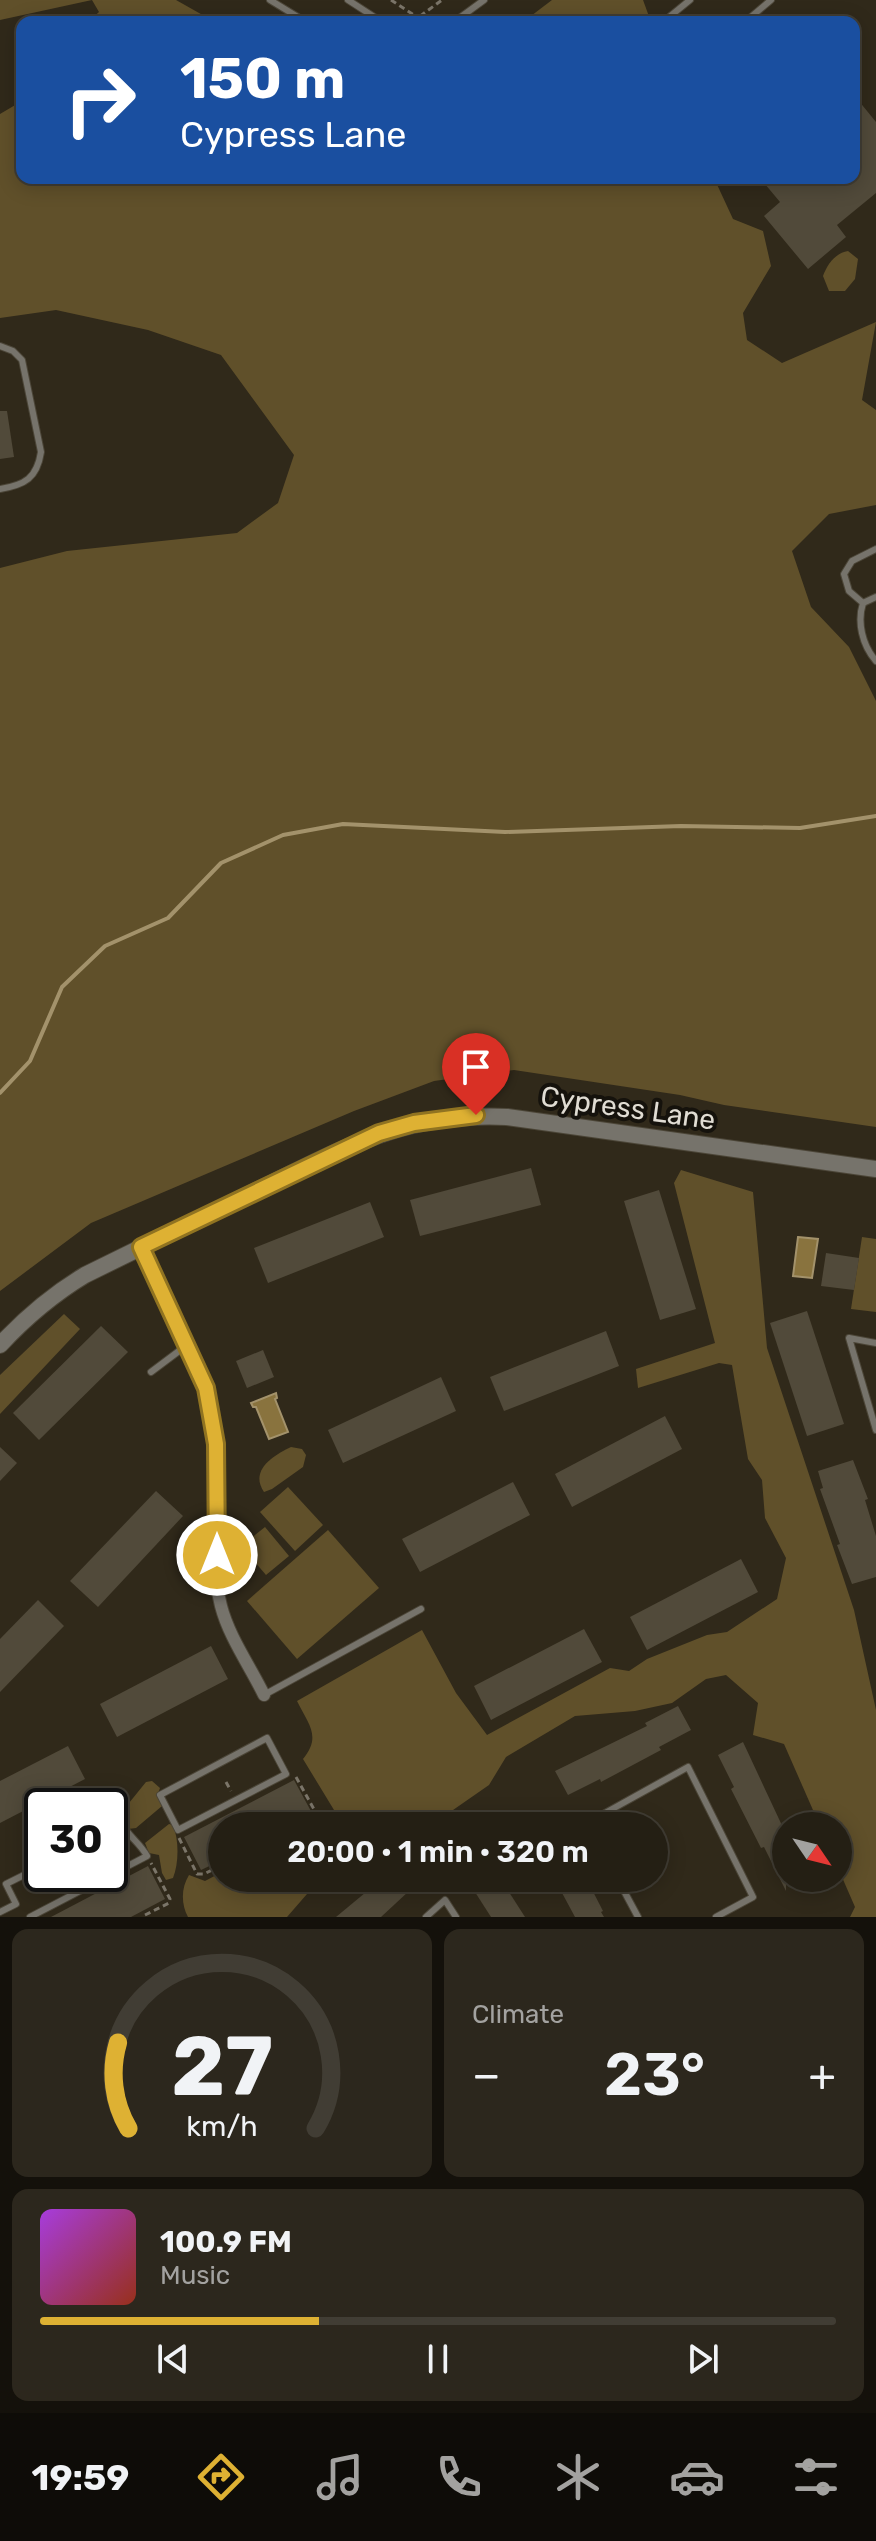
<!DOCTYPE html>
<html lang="en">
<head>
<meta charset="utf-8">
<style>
	body { margin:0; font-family:Rubik,sans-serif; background:#2c271d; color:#f1f3f6; height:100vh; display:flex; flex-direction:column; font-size:30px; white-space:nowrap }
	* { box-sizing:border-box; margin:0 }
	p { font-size:26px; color:#a3a2a0 }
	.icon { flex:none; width:44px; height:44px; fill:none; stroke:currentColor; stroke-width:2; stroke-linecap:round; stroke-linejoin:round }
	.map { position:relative; height:1917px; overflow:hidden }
	.sheet { display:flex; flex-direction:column; gap:12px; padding:12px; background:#14110b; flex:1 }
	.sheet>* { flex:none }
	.hud { position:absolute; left:16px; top:16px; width:844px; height:168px; border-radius:16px; box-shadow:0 4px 20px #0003,0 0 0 2px #413d34; background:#1a4fa0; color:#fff; overflow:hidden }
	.needle { width:52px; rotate:125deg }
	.fabs { position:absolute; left:772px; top:1812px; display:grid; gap:16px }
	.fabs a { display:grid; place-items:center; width:80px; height:80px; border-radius:50%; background:#241f14; box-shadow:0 4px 20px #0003,0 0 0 2px #413d34; font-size:40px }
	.speed { position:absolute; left:24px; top:1788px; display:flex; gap:16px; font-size:40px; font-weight:700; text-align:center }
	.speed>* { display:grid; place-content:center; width:104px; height:104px; border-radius:50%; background:#241f14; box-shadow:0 4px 20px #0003,0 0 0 2px #413d34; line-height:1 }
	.speed .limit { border:4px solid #111; border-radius:12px; background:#fff; color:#111 }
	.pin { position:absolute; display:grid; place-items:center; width:68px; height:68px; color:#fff; margin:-82px -34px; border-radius:50% 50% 50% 0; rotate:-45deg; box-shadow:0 0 8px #0007 }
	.pin .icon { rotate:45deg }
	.me { position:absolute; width:88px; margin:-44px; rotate:0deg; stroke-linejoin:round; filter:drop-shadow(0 0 6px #0008) }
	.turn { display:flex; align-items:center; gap:28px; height:168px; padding:0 32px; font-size:36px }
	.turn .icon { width:104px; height:104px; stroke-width:2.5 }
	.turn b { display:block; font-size:56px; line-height:68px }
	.big { font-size:60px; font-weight:600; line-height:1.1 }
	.sheet .card { flex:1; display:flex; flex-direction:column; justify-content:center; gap:12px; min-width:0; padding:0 28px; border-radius:16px; background:#2c271d }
	.sheet .dial { align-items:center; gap:0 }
	.dial svg { height:208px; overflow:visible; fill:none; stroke:#413d34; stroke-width:7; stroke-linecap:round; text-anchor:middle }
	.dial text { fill:#f1f3f6; stroke:none }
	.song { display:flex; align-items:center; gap:24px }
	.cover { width:96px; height:96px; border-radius:12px; background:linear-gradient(135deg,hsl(280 70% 55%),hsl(10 70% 35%)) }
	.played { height:8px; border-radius:4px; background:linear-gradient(90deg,#deb133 35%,#413d34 35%) }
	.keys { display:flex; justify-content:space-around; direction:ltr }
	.heat { display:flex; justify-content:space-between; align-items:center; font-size:44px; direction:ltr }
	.sheet .tiles { flex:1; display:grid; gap:12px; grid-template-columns:1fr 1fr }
	.card:last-child { grid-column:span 2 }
	.trip { position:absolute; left:208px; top:1812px; width:460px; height:80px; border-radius:40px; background:#241f14; box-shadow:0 4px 20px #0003,0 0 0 2px #413d34; font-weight:600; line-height:80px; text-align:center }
	.dock { display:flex; height:128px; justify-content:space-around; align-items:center; background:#0e0c08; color:#a3a2a0 }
	.dock .icon { width:56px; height:56px }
	.dock .current { color:#deb133 }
	.dock b { font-size:36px; color:#f1f3f6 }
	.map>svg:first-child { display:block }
	.green { fill:#60502a }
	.water { fill:#89733e; stroke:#a3926b; stroke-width:2 }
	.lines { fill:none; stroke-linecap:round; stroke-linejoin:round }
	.stream { stroke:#a3926b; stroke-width:4 }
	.building { fill:#514a3a }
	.service-casing { stroke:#4c4638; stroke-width:8 }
	.minor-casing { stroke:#4c4638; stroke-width:14 }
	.tertiary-casing { stroke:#4c4638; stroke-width:18 }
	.path { stroke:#7b7569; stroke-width:3; stroke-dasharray:6 4; stroke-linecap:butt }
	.service { stroke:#76736b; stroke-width:6 }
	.minor { stroke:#76736b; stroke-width:12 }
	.tertiary { stroke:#76736b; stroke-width:16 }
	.route-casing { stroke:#907321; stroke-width:20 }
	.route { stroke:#deb133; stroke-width:14 }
	.labels { text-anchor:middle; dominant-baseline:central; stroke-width:8; stroke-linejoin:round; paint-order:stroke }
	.street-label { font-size:28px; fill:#e0dcd3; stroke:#15120c }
</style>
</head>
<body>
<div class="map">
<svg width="876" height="1917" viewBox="0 0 876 1917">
	<rect width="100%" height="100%" fill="#30291a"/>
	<!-- green -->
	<g class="green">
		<path d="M0,0H176L215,22H88L99,12L92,0L0,20Z"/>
		<path d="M552,0H643L651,22H523Z"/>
		<path d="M22,101V178H714L733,219L763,231L771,266L743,313L747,340L782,363L876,322L862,400L876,410V505L829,514L792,551L811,607L849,647L876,701V1127L724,1105L680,1095L514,1070L434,1081L354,1111L91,1223L0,1291V568L67,551L237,533L278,503L294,455L221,355L148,330L56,310L0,318V114Z"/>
		<path d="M848,251L858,259L855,279L845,291H829L823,276C827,265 835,253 848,251Z"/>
		<path d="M681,1170L753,1192L767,1348L854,1610L876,1710V1917H850L855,1907L838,1868V1826H820L784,1744L753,1735L758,1703L726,1675L706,1679L672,1703L635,1711L575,1716L506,1757L489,1785L430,1826H307L334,1810L303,1759C322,1736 308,1724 297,1701L422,1630L456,1693L487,1735L610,1668L629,1671L647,1659L707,1635L727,1632L777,1599L786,1558L765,1518L762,1480L748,1459L732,1365L719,1363L638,1388L636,1369L715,1343L674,1183Z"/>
		<path d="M862,1237L876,1239V1312L851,1309Z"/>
		<path d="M64,1314L80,1329L0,1414V1375Z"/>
		<path d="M291,1447L302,1449L306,1455L303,1467L272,1489L264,1492C249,1470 274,1455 291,1447Z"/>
		<path d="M288,1487L323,1525L295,1551L260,1512Z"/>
		<path d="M265,1527L289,1556L266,1575L241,1546Z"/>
		<path d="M328,1530L379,1588L297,1659L247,1601Z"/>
		<path d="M152,1781L160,1788L157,1796L162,1806L136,1828L128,1829L114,1809L120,1803H129L146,1782Z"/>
		<path d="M169,1824L173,1825C179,1840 179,1863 173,1878L166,1880L162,1873L159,1855L149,1853L145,1843Z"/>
		<path d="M222,1872V1878H332L307,1894L287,1917H188C181,1904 181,1888 189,1875L205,1881Z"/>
	</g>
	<!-- water -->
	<g class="water">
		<path d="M798,1237L818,1239L812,1278L793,1276Z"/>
		<path d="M276,1393L277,1398L275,1399L288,1432L269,1439L256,1407H253L251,1403Z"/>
	</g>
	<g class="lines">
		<!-- stream -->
		<path class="stream" d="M0,1093L30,1061L62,987L105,946L168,918L221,863L283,835L343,824L505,832L681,826L800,828L876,816"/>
	</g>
	<!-- building -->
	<g class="building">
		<path d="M854,95L876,122V193L837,225L846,237L808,269L764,216L780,202L760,178H854Z"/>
		<path d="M0,411H7L14,457L0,459Z"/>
		<path d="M531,1168L541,1205L420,1236L410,1200Z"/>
		<path d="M659,1190L696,1309L660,1320L624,1201Z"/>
		<path d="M370,1202L384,1237L268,1283L254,1248Z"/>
		<path d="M826,1253L859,1258L854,1290L821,1286Z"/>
		<path d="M807,1311L844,1424L807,1436L770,1323Z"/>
		<path d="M101,1326L128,1352L39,1440L13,1413Z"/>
		<path d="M606,1331L619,1366L504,1411L490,1377Z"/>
		<path d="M263,1350L274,1377L247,1388L236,1361Z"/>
		<path d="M441,1377L456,1411L343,1463L328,1430Z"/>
		<path d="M665,1416L682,1449L572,1507L555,1474Z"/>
		<path d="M0,1447L17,1463L0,1481Z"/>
		<path d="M853,1460L868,1499L865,1500L876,1536V1577L852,1584L837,1545L840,1544L820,1489L823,1488L818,1471Z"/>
		<path d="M513,1482L530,1515L420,1572L402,1539Z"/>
		<path d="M156,1491L183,1516L98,1607L70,1581Z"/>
		<path d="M741,1559L758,1592L647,1650L630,1617Z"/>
		<path d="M38,1600L64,1626L0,1692V1639Z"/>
		<path d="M584,1629L602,1662L491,1720L474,1686Z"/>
		<path d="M211,1646L228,1679L117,1737L100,1704Z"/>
		<path d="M678,1706L691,1730L659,1747L661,1750L601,1782L600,1779L568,1795L555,1771L647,1726L645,1723Z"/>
		<path d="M743,1742L786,1834V1891L764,1847L761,1848L731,1789L734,1787L718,1755Z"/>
		<path d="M68,1746L85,1779L0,1823V1781Z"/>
		<path d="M294,1780L312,1813L287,1826H222V1860L201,1870L184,1837Z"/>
		<path d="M148,1866L165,1899L131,1917H51Z"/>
		<path d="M383,1878H423L381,1917H336Z"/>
		<path d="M466,1878H500L525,1917H491Z"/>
		<path d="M554,1878H586L603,1911L601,1912L604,1917H575Z"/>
	</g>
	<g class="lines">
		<defs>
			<g id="service">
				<path d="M270,0L306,22"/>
				<path d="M348,0L382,22"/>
				<path d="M454,22L484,0"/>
				<path d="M663,22L690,0"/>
				<path d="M745,22L771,0"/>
				<path d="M0,346L13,351L22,360L41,452C37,478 25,485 0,489"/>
				<path d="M876,549L852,561L844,574L849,591L863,603C857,622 862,645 876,661"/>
				<path d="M863,603L876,597"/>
				<path d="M876,1343L849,1338L876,1430"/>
				<path d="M151,1372L187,1345"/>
				<path d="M264,1695L421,1609"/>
				<path d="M267,1738L286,1774L178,1830L160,1795Z"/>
				<path d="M589,1826L587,1823L688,1767L753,1897L716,1917"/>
				<path d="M617,1878L638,1917"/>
				<path d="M0,1912L16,1904L6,1884L42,1866"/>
				<path d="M30,1917L147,1856C140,1843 129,1837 122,1824L110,1831"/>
				<path d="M426,1917L445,1900L456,1917"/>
			</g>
			<path id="minor" d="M141,1247C164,1297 203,1364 213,1416C224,1477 206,1548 221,1606C229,1637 250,1666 264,1695"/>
			<path id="tertiary" d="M0,1345C26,1317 52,1295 85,1275C141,1247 198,1220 254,1192C345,1148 403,1112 507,1117L876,1169"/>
		</defs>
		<!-- service casing -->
		<use href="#service" class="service-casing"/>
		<!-- minor casing -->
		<use href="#minor" class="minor-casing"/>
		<!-- tertiary casing -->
		<use href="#tertiary" class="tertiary-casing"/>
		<!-- path -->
		<g class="path">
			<path d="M391,0L417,17"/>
			<path d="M412,22L442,0"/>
			<path d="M296,1777L315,1811L311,1819L297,1826"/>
			<path d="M226,1782L231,1791"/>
			<path d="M179,1838L197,1874H204L222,1865"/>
			<path d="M145,1915L169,1903L170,1899L151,1863"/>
		</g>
		<!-- service -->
		<use href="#service" class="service"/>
		<!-- minor -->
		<use href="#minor" class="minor"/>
		<!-- tertiary -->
		<use href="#tertiary" class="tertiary"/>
	</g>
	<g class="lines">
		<defs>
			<path id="route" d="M217,1555L216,1444L206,1388L141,1247L379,1133L414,1123L476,1115"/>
		</defs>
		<!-- route casing -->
		<use href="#route" class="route-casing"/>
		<!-- route -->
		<use href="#route" class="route"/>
	</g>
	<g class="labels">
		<!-- street labels -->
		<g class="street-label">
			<text transform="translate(628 1108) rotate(8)">Cypress Lane</text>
		</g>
	</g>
</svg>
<div class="fabs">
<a><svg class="needle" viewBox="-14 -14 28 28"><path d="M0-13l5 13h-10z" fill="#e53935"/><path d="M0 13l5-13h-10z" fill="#a3a2a0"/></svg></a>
</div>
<div class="speed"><div class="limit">30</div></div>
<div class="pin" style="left:476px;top:1115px;background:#d93025"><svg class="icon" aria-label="arrive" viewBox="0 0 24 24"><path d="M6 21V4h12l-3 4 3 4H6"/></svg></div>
<svg class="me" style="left:217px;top:1555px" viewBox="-20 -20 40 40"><circle r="17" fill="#deb133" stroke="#fff" stroke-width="3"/><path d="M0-11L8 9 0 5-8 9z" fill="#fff"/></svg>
<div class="trip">20:00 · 1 min · 320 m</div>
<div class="hud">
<div class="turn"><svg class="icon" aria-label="right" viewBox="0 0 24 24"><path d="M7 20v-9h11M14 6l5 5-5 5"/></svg><div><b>150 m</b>Cypress Lane</div></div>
</div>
</div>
<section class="sheet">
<div class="tiles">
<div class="card dial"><svg viewBox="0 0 100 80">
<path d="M14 69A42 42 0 1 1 86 69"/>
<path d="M14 69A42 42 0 0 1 10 36" stroke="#deb133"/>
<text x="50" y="56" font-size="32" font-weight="700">27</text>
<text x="50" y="72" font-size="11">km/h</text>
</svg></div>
<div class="card"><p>Climate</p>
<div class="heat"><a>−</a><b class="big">23°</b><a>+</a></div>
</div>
<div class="card">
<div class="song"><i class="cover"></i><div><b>100.9 FM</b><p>Music</p></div></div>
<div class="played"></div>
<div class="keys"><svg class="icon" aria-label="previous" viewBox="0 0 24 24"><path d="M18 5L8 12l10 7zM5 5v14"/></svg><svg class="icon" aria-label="pause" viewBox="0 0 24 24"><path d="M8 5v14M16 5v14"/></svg><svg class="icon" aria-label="next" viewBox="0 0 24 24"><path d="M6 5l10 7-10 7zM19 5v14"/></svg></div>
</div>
</div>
</section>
<nav class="dock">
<b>19:59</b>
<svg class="icon current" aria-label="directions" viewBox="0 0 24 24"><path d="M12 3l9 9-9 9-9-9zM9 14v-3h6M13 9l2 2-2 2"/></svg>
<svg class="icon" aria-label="music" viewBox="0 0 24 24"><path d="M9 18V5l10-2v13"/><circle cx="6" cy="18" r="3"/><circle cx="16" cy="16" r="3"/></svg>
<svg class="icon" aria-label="phone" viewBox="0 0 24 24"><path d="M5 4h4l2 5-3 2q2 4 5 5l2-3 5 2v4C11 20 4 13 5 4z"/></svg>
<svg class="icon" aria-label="climate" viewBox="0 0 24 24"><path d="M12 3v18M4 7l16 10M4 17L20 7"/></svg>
<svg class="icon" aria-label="car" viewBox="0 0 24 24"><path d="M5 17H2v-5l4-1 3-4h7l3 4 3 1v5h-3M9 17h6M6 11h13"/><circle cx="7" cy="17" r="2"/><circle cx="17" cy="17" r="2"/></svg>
<svg class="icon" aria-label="filters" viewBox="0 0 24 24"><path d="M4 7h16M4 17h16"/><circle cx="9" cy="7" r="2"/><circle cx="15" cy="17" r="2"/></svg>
</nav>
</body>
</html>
